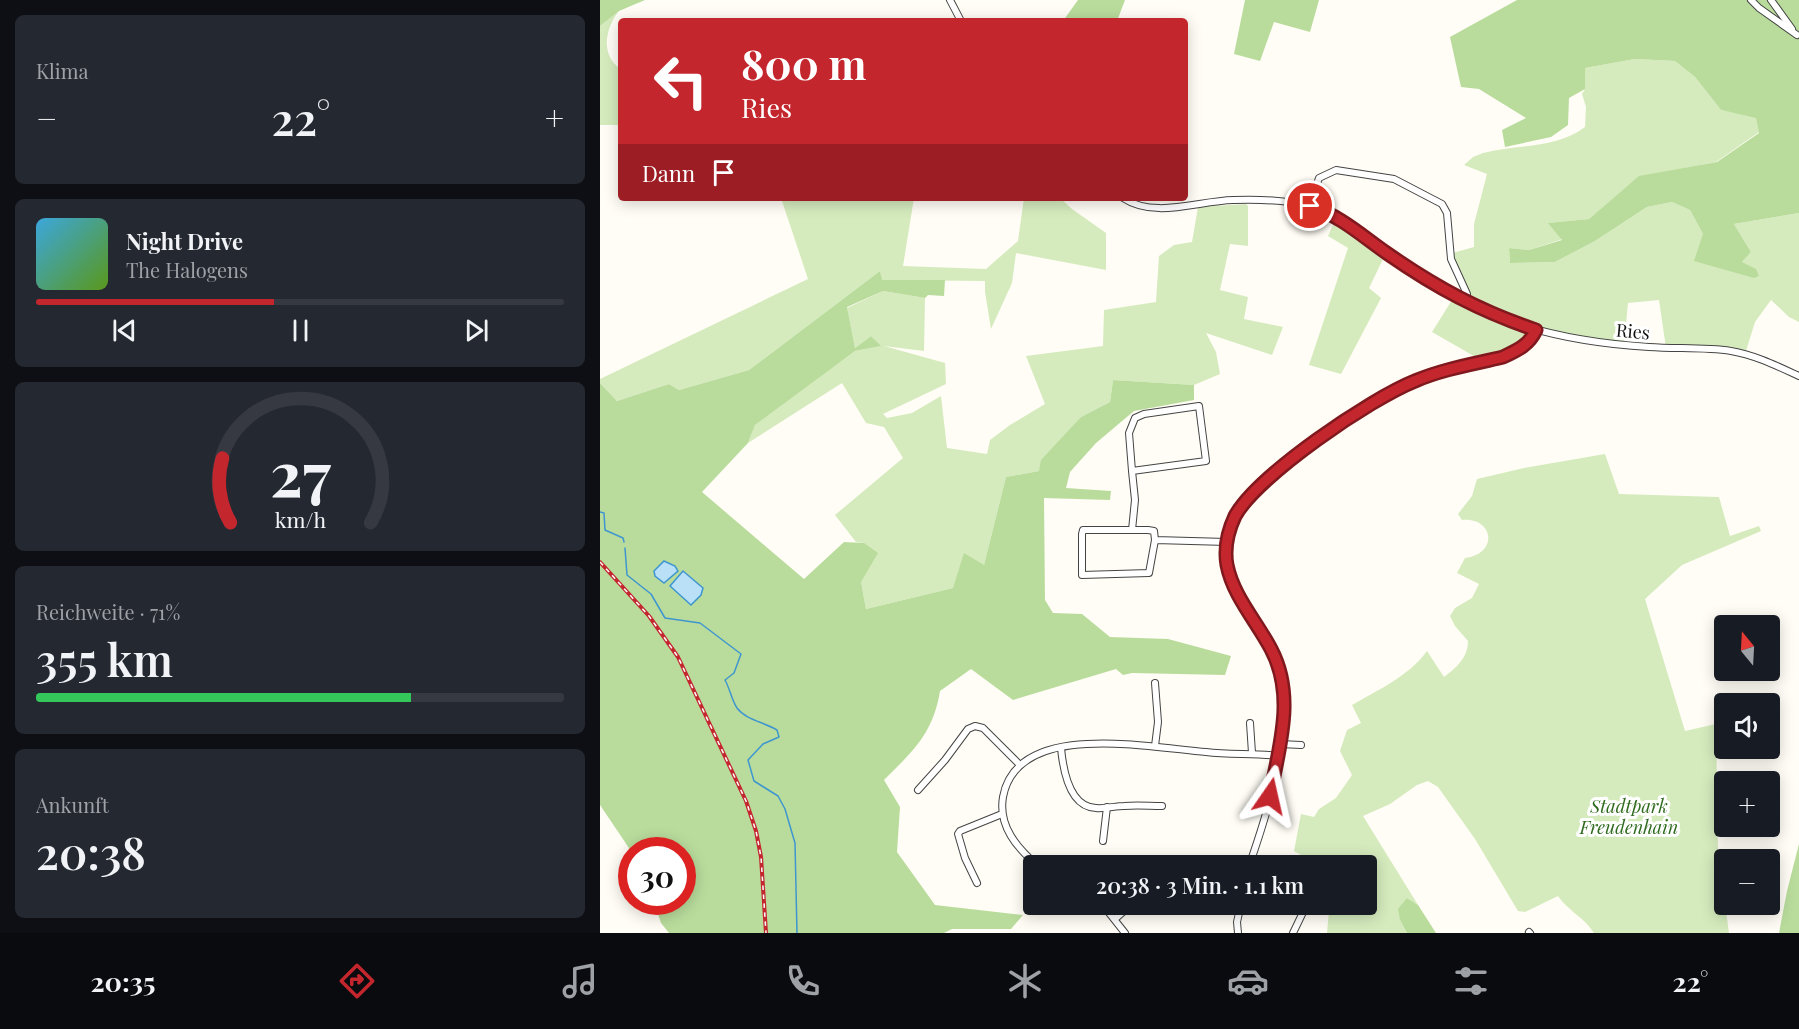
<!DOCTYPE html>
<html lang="de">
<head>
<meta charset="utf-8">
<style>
	body { margin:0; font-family:"Playfair Display",serif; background:#242831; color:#f1f3f6; height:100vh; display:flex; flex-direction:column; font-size:22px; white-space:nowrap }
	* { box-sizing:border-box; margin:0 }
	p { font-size:20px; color:#9ea1a6 }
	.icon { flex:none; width:33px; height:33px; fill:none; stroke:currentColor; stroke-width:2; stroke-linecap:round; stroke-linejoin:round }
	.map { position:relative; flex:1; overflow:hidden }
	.sheet { display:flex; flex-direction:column; gap:15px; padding:15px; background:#0d0f14; width:600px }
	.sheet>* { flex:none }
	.top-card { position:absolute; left:18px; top:18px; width:570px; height:183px; border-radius:6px; box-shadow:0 3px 15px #0003; background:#c4262e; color:#fff; overflow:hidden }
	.needle { width:39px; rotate:342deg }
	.fabs { position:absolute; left:1114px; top:615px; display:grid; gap:12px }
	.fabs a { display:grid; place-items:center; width:66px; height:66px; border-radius:6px; background:#171b24; box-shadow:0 3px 15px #0003; font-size:30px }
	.speed { position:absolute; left:18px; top:837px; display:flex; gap:12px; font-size:30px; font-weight:700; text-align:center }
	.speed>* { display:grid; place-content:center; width:78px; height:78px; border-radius:50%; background:#171b24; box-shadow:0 3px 15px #0003; line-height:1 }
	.speed .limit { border:9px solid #d22; background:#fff; color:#111 }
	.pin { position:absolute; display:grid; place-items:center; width:51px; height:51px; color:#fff; margin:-26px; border:3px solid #fff; border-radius:50%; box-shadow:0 2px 6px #0007 }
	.me { position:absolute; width:66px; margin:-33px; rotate:11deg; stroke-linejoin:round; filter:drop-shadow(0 0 4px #0008) }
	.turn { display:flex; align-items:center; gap:21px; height:126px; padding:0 24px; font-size:27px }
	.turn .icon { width:78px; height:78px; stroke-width:2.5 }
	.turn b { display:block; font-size:42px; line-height:51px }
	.then { display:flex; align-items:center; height:57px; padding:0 24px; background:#0003; gap:12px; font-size:22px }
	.big { font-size:45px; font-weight:600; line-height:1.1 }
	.sheet .tile { flex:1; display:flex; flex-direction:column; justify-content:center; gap:9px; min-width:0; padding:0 21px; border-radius:9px; background:#242831 }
	.sheet .dial { align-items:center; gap:0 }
	.dial svg { height:156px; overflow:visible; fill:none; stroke:#363941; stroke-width:7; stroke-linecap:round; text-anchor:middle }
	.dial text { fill:#f1f3f6; stroke:none }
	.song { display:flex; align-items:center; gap:18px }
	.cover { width:72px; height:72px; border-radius:9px; background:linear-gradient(135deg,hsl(200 70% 55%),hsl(90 70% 35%)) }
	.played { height:6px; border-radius:3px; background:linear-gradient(90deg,#c4262e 45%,#363941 45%) }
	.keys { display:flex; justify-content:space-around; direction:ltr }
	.heat { display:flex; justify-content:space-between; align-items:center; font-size:33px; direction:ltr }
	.charge { height:9px; border-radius:4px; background:linear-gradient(90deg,#34c759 71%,#363941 0) }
	.trip { position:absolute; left:423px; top:855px; width:354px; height:60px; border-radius:6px; background:#171b24; box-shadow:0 3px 15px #0003; font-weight:600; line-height:60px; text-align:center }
	.tab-bar { display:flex; height:96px; justify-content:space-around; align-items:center; background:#090b0e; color:#9ea1a6 }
	.tab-bar .icon { width:42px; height:42px }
	.tab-bar .selected { color:#c4262e }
	.tab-bar b { font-size:27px; color:#f1f3f6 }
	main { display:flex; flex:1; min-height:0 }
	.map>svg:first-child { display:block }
	.green { fill:#d5ebbd }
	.forest { fill:#b9dc9c }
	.water { fill:#b9e0f7; stroke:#3f96cf; stroke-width:1.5 }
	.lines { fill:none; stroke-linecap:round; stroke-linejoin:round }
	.stream { stroke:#3f96cf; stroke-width:1.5 }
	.minor-casing { stroke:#444; stroke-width:8 }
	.minor { stroke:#fff; stroke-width:6 }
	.rail-casing { stroke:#c4262e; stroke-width:4 }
	.rail { stroke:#fff; stroke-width:1.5; stroke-dasharray:4.5; stroke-linecap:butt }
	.route-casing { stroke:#7f191e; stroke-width:15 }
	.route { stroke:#c4262e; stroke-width:10 }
	.labels { text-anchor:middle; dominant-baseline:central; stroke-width:6; stroke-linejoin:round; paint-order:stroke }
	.street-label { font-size:18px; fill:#111; stroke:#fff }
	.park-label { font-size:18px; font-style:italic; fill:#2f6b1f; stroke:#fff }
</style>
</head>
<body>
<main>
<section class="sheet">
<div class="tile"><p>Klima</p>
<div class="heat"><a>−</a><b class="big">22°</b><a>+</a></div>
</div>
<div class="tile">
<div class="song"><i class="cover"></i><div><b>Night Drive</b><p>The Halogens</p></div></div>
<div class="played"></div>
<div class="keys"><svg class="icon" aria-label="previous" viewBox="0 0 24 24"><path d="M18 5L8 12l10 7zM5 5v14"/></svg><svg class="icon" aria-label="pause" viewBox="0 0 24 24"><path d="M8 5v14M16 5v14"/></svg><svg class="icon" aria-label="next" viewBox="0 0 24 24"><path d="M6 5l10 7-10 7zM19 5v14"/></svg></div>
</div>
<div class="tile dial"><svg viewBox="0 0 100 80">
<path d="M14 69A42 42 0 1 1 86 69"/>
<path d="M14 69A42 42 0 0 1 10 36" stroke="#c4262e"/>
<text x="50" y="56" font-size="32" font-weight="700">27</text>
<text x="50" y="72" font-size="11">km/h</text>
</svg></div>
<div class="tile"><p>Reichweite · 71%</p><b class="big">355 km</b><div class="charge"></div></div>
<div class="tile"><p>Ankunft</p><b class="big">20:38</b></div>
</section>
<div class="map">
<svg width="1199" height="933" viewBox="0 0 1199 933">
	<rect width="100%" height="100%" fill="#fffdf5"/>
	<!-- green -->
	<g class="green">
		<path d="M19,11C5,28 0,56 21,69V125H0V26Z"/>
		<path d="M1035,59L1075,61L1095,77L1121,110L1156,117L1159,132L1116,162L1039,177L989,219L949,223L963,239L929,250L909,248L910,263L955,262L995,241L1047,207L1072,202L1090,210L1103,234L1142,262L1151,252L1134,224L1199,213V322L1189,317L1171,300L1155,322L1145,354L1066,348L1059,300L1028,303L1024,345L952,334L867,302V298L849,254L874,247V224L887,174L864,165L873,157L883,153C916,144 957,149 985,127L986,107L982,94L985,89V68Z"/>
		<path d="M181,198H314L303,266L386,269L418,241L424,198H460L472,209L506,233V270L416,253L412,283L391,329L385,292V281L281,280L280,271L149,370L79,390L69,384L17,401L0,383V379L208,279Z"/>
		<path d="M646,204L648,206V246L630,244L620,290L648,297L644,319L683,327L672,355L606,333L616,352L620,374L594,385L513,380L510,402L481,417L439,471L406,477L384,565L353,588L266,609L261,582L264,543L256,542L235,515L303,458L284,427L266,423L242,383L148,443L155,425L178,406L255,351L280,346L271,336L255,348L247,308L283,291L325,298L324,351L284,346L345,363L346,384L283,414L287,418L312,413L341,396L347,448L387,454L390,440L410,425L445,404L426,356L503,346L504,310L556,302L559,256L574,245L592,242L598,207Z"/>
		<path d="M735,220H738L785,255L769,288L781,298L741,374L709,365L748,248L728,236Z"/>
		<path d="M852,300L886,317L926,331L927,339L902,353L879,359L832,332Z"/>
		<path d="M1005,454L1019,494L1119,497L1130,536L1159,526L1161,531L1082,565L1045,599L1085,731L1116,724L1118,851L1129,933H994C984,917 968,911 958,896L925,912L918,911L875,839L838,787L828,781L817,785L790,804L763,816L818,905L807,898L800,920L807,933H727L729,911L734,905L766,904V866L718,865L694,851L701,814L714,817L719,809L736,798L752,775L740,751L747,730L761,723L752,705C778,690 809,676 827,651L844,677C856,668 868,658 868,641L855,626L850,616L855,608L872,598L879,584L857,573L865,558C899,554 894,517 862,520L858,514L872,496L877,479L924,468Z"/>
	</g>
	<!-- forest -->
	<g class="forest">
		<path d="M0,0H45L19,11L0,26Z"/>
		<path d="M478,0H525L517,21H463Z"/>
		<path d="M645,0H719L710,32L674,22L660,61L634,54Z"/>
		<path d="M917,0H1199V213L1134,224L1151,252L1142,262L1156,269L1159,276L1154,278L1094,261L1103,234L1090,210L1072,202L1047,207L995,241L955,262L910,263L909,248L929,250L962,240L948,223L989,219L1039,176L1117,162L1159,133L1156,118L1121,110L1095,77L1075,61L1035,59L985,68V89L969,98L968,125L951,137L905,147L902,130L926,118L879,89L861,87L850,37Z"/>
		<path d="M280,271L282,280H345L344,296L328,295L325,298L283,291L247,307L255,348L271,336L281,346L255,351L155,425L148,443L102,492L204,579L244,542L264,543L278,553L261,582L266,609L353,588L364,553L384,565L406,477L439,471L441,460L481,417L510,402L513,380L594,385V400L534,411L496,443L470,472L466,488L511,491L510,500L444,498L445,600L453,613L482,614L510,637L568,639L631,656L625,675L532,673L523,675L516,669L413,700L371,669L340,691C333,734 313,751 284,780L300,807L297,852L335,905L423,915L411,929H352L344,933H69L61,923L54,902H82V850L31,851L0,805V383L17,401L69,384L79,390L149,370Z"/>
		<path d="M1199,844V933H1179L1187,891Z"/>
		<path d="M807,898L818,905L836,933H807L800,920L798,909Z"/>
	</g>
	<!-- water -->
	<g class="water">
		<path d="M64,561L75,566L78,571L64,583L55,576L54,571Z"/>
		<path d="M83,571L103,588L101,595L91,605L70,586Z"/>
	</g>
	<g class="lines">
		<!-- stream -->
		<g class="stream">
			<path d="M0,512L4,513L5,530L23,538L24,542"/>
			<path d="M25,548L27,575L51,594L65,618L100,623L141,654L134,673L125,680C130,689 132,701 137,708C146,720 164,722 177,730L179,737L163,744L148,760L154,781L178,796L185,809L195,843L197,933"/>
		</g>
		<defs>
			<g id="minor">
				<path d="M350,0L361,21"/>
				<path d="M1151,0L1159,8L1197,35"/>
				<path d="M1171,0L1192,29"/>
				<path d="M523,198C555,219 597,201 633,200C659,199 685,200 710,206C741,214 762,236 787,254C824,279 864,305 906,320C953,337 1000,344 1049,347C1076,349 1104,347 1131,351C1155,355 1177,366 1199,376"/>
				<path d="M709,206L719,178L736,170L794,179L842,204L847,213L851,259L867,294V302"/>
				<path d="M532,530L535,500L532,471L606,461L599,406L544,414L535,418L529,433L532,471"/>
				<path d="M555,540L554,531L548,530H483L482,534V575L549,573L555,540L627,542"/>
				<path d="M650,723L652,753"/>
				<path d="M680,744L701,745"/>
				<path d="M555,746L558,722L555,683"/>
				<path d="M461,748C463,769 469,807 496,808C505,809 515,806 524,806C537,805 549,806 562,806"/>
				<path d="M318,790L345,760L368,729L375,726L383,728L420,765"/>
				<path d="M503,841L507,807"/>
				<path d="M438,866C417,848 398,826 403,797C417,719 552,748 606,752C630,755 654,753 679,756"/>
				<path d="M572,866L586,860"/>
				<path d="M649,866C670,806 702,709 671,649C655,620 628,590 627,556C626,540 629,526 638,513C649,495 667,481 683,468C723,435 767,400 815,381C843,369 874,364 903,357C918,350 929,345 936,330"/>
				<path d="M377,883L365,858L358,834L360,831L402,814"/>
				<path d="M502,904L525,933"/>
				<path d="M515,919L532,904"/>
				<path d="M929,932L930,933"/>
				<path d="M638,933L637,922L641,904"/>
				<path d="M693,933L707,904"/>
			</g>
		</defs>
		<!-- minor casing -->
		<use href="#minor" class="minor-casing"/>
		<!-- minor -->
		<use href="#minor" class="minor"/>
		<defs>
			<path id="rail" d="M0,562L49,616L78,657L146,801L156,831L161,857L166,933"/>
		</defs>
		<!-- rail casing -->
		<use href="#rail" class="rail-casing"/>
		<!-- rail -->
		<use href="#rail" class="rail"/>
	</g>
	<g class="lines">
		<defs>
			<path id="route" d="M670,796C679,747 696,696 671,649C657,622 633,596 627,565C624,548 628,531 635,516C658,475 770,399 815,381C843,369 874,364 903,357C918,350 929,345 936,330C880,311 837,288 788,254C762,236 741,216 710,206"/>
		</defs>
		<!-- route casing -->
		<use href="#route" class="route-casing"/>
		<!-- route -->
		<use href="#route" class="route"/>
	</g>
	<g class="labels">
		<!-- street labels -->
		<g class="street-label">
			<text transform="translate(1033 331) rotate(5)">Ries</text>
		</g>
		<!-- park labels -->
		<g class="park-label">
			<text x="1029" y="806">Stadtpark<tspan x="1029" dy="21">Freudenhain</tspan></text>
		</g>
	</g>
</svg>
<div class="fabs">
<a><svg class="needle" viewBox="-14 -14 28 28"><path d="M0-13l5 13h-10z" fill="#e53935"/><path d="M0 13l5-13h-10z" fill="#9ea1a6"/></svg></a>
<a><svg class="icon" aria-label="sound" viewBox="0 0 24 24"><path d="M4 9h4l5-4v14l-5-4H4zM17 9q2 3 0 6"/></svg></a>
<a>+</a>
<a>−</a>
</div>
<div class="speed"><div class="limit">30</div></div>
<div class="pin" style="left:710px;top:206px;background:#d93025"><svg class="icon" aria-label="arrive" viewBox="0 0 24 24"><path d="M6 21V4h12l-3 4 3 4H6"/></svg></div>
<svg class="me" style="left:670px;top:796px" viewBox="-20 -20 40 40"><path d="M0-17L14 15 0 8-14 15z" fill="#c4262e" stroke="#fff" stroke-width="4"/></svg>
<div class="trip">20:38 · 3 Min. · 1.1 km</div>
<div class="top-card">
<div class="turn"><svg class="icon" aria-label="left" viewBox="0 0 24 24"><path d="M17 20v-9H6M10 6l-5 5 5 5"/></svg><div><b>800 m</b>Ries</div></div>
<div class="then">Dann<svg class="icon" aria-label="arrive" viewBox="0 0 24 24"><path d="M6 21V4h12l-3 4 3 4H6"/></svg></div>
</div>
</div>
</main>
<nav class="tab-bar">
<b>20:35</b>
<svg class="icon selected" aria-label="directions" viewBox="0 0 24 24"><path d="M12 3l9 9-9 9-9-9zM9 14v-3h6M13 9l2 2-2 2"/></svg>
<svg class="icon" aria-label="music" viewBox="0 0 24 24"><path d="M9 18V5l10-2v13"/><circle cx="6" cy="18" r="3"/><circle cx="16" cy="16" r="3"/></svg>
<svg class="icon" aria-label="phone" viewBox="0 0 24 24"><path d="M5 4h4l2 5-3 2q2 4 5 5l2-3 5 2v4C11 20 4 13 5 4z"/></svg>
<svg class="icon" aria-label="climate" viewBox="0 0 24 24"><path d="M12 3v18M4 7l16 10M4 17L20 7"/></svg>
<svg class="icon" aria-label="car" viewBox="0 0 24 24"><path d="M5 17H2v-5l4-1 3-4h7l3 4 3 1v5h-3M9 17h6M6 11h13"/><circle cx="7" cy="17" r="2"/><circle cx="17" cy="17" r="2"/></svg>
<svg class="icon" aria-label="filters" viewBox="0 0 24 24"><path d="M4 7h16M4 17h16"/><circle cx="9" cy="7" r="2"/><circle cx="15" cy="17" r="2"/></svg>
<b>22°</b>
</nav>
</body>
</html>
